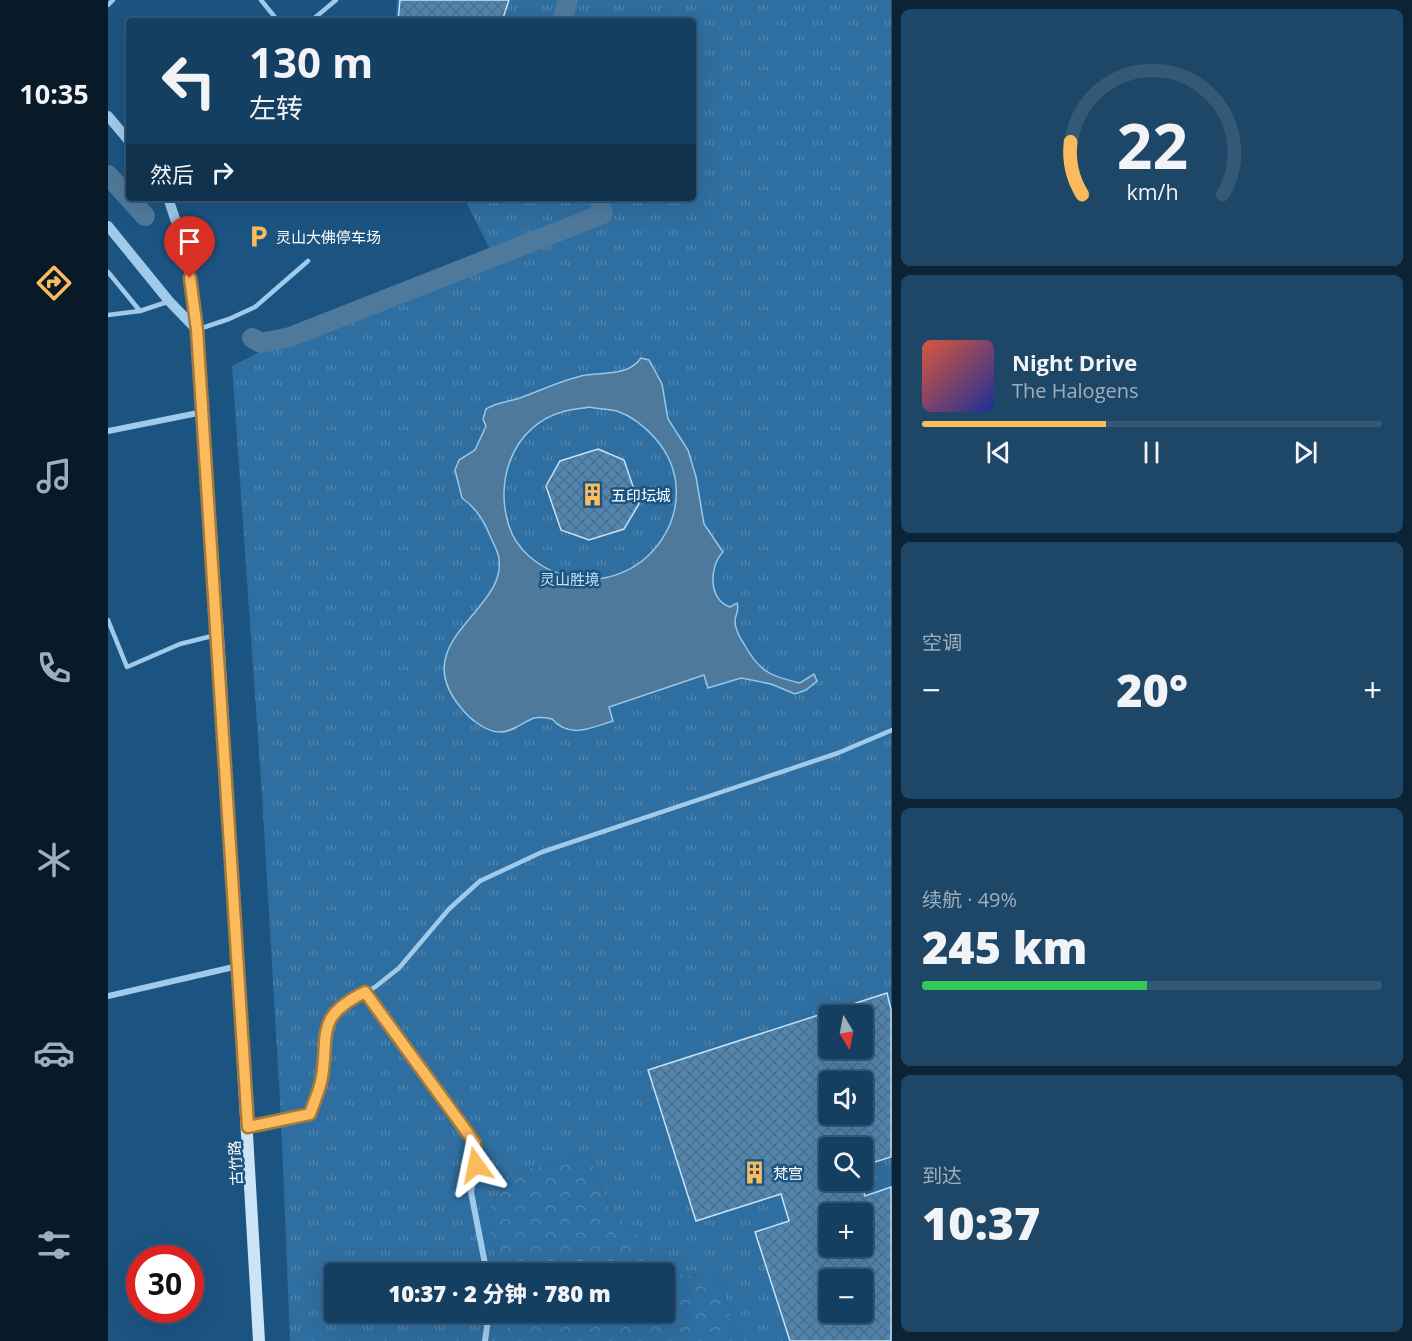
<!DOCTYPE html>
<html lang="zh">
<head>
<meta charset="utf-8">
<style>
	body { margin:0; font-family:"Open Sans","Noto Sans SC",sans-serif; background:#1e4667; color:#f1f3f6; height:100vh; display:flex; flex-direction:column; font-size:22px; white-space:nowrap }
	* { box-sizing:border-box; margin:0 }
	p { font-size:20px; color:#9dafbd }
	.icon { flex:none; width:33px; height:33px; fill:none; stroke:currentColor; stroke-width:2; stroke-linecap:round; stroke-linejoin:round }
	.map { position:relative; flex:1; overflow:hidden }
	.panel { display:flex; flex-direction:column; gap:9px; padding:9px; background:#0c2335; width:520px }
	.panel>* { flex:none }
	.guide { position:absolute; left:18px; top:18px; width:570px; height:183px; border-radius:6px; box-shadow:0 6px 24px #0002,0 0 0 2px #345876; background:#153f61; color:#f1f3f6; overflow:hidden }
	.needle { width:39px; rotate:170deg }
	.buttons { position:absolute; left:711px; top:1005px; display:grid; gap:12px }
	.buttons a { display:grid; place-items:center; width:54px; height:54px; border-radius:6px; background:#153f61; box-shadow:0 6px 24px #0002,0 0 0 2px #345876; font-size:30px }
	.speed { position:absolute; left:18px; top:1245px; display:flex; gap:12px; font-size:30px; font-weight:700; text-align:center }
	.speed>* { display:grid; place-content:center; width:78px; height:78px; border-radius:50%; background:#153f61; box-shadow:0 6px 24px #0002,0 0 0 2px #345876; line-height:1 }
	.speed .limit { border:9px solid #d22; background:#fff; color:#111 }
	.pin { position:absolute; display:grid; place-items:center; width:51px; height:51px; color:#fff; margin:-62px -26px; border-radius:50% 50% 50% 0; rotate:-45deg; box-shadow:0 0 6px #0007 }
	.pin .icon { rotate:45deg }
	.me { position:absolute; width:66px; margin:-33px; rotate:348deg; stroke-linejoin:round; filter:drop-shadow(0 0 4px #0008) }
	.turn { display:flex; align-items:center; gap:21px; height:126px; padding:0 24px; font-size:27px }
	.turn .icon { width:78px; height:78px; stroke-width:2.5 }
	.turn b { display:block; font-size:42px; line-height:51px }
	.then { display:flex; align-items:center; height:57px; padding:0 24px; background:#0003; gap:12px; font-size:22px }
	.big { font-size:45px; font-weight:800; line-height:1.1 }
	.panel .card { flex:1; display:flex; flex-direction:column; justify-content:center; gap:9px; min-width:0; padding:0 21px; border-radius:9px; background:#1e4667 }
	.panel .dial { align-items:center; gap:0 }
	.dial svg { height:156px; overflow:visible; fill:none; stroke:#345876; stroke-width:7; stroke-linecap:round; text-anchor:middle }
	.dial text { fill:#f1f3f6; stroke:none }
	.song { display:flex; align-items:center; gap:18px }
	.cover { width:72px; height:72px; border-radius:9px; background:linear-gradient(135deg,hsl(10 70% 55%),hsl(230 70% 35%)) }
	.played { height:6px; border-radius:3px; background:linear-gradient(90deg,#fbbb5d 40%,#345876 40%) }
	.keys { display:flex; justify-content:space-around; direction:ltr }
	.heat { display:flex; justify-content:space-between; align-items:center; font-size:33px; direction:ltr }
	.charge { height:9px; border-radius:4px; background:linear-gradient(90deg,#34c759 49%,#345876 0) }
	.trip { position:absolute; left:216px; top:1263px; width:351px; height:60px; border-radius:6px; background:#153f61; box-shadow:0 6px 24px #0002,0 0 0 2px #345876; font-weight:800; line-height:60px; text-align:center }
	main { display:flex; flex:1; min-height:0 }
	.menu { display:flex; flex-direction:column; width:108px; justify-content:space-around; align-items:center; background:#081927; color:#9dafbd }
	.menu .icon { width:42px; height:42px }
	.menu .active { color:#fbbb5d }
	.menu b { font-size:27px; color:#f1f3f6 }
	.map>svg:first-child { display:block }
	.forest { fill:url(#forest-crowns) }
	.park { fill:url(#park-tufts); fill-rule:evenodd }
	.water { fill:#4f799b; stroke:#93c7ec; stroke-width:1.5; fill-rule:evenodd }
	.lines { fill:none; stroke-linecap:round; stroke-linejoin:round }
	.river { stroke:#4f799b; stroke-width:20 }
	.building { fill:url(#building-cross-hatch); stroke:#c5e2f7; stroke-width:1.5; fill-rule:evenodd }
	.service { stroke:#a0caea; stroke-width:4.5 }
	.minor { stroke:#a0caea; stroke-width:6 }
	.tertiary { stroke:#a0caea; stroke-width:10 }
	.secondary { stroke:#cce4f7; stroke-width:12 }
	.route-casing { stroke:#a37a3c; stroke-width:15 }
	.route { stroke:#fbbb5d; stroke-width:10 }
	.labels { text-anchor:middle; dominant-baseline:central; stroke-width:5; stroke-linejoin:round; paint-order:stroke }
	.poi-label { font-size:15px; fill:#fff; stroke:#1c5481; text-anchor:start }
	.park-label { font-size:15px; fill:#c5e2f7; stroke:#1c5481 }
	.street-label { font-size:15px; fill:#fff; stroke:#1c5481 }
</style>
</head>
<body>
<main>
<nav class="menu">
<b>10:35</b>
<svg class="icon active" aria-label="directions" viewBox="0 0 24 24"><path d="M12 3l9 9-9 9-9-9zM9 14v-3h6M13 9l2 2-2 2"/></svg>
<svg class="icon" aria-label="music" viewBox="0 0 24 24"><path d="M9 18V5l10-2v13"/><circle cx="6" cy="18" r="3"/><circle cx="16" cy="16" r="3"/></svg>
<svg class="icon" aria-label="phone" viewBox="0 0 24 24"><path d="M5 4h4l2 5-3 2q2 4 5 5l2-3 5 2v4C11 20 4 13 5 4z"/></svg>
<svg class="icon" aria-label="climate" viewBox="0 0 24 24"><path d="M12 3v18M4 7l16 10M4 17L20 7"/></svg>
<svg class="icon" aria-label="car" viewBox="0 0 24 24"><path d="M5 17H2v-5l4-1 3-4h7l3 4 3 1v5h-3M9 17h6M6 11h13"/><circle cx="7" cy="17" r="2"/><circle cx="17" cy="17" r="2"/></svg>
<svg class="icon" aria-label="filters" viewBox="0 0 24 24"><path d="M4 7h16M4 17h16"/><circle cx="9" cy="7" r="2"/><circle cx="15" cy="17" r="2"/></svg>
</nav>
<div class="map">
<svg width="784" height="1341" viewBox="0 0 784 1341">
	<defs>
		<pattern id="forest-crowns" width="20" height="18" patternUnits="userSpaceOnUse" patternTransform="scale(1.5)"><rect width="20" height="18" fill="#2f6ea0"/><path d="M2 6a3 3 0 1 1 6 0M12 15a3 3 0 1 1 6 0" fill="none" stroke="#4e84ae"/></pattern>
		<pattern id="park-tufts" width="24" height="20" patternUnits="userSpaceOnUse" patternTransform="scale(1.5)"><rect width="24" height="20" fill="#2f6ea0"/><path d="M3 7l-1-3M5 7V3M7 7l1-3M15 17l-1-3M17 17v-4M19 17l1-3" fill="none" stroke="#4e84ae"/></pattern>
		<pattern id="building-cross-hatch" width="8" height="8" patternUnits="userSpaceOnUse" patternTransform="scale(1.5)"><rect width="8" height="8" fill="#5186b1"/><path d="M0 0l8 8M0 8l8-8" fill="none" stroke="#4f6f89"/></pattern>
	</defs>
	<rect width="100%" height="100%" fill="#1c5481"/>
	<!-- forest -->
	<path class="forest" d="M482,1156L502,1210L576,1275L610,1277L631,1341H396L399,1330L396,1313L556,1312V1274L391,1273L378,1212L407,1171Z"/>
	<!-- park -->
	<path class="park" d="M289,0H783V1341H631L610,1277L576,1275L502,1210L482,1156L407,1171L378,1212L391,1273L226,1274V1312L396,1313L399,1330L396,1341H182L173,1118L154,795L124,366L165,345L387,259L356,198H585V21H288ZM722,1016H754V1048H722ZM722,1082H754V1114H722ZM722,1148H754V1180H722ZM722,1214H754V1246H722ZM722,1280H754V1312H722Z"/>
	<!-- water -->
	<path class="water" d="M533,358L541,360L554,384L560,419L580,450L588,477L596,524L615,552C601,566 600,600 622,607L629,603C632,611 627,614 627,621C627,629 632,638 636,644C651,671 661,676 692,683L706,674L709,681L698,690L687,694L663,684L633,678L600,688L596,675L501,707L505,721C482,728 462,739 444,719C439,718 431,717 426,718C415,722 405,732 392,732C378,732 362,719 354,709C296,642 398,611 391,560C391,553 386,545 383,538C376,521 369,509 354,498L347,470L351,460L367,450L378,426L375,419L378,409C389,402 400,402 412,398C434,390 456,379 478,375C498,372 520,376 533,358ZM481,407C490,409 500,409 509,411C523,416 536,426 546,437C606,503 535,603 452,574C430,567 408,549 401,526C386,481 405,426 454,412C463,409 473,409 481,407Z"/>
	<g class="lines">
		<!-- river -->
		<g class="river">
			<path d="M454,21L460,0"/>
			<path d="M0,175L37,216"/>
			<path d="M144,338L153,343L182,337L495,214L491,198"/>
		</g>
	</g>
	<!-- building -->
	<g class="building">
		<path d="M292,0H401L394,21H290Z"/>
		<path d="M490,449L516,460L531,504L516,529L481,540L453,530L438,486L452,461Z"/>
		<path d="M779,993L783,1009V1157L754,1166V1148H722V1180H753L757,1196L783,1187V1341H682L647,1232L681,1221L673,1194L588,1221L540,1070ZM722,1016H754V1048H722ZM722,1082H754V1114H722ZM722,1214H754V1246H722ZM722,1280H754V1312H722Z"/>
	</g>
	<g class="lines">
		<!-- service -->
		<g class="service">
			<path d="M153,0L170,21"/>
			<path d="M0,5L5,0"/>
			<path d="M203,21L228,0"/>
			<path d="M0,272L32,311L59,302"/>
			<path d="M0,315L32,311"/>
			<path d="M91,329L121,319L147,307L200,261"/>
			<path d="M0,620L19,667L72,644L108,635"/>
			<path d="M140,1127L202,1114L214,1078L217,1026L233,1007L267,987L291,968L341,909L372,881L434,852L730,753L784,730"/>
		</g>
		<!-- minor -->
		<g class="minor">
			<path d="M0,431L95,412"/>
			<path d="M257,992L367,1143L368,1165L363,1192L379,1274"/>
			<path d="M0,996L130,966"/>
			<path d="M377,1341L381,1312"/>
		</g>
		<!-- tertiary -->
		<g class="tertiary">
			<path d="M0,116L21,141"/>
			<path d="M60,198L79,254L89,330"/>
			<path d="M0,226L61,301L89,330"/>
		</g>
		<!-- secondary -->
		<path class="secondary" d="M89,330L111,652L151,1341"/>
	</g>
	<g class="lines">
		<defs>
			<path id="route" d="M82,278L89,330L140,1127L202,1114C206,1102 212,1089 214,1077C221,1032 207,1017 257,992L367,1143L368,1165"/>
		</defs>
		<!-- route casing -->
		<use href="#route" class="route-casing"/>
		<!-- route -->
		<use href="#route" class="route"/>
	</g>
	<!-- icons -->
	<defs>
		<symbol id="parking-bare" viewBox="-9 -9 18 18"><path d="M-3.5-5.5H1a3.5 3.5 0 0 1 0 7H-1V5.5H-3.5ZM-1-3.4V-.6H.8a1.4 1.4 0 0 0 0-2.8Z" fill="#fbbb5d" stroke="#1c5481" stroke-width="2.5" paint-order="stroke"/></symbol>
		<symbol id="building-bare" viewBox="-9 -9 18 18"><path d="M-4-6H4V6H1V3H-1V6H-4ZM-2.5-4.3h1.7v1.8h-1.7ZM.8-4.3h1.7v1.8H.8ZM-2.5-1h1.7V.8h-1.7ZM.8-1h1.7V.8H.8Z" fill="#fbbb5d" stroke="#1c5481" stroke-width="2.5" paint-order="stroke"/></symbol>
	</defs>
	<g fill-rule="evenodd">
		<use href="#parking-bare" x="134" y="220" width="33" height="33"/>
		<use href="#building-bare" x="468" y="478" width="33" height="33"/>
		<use href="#building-bare" x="630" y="1156" width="33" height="33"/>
	</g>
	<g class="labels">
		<!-- poi labels -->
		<g class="poi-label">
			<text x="168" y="237">灵山大佛停车场</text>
			<text x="503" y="495">五印坛城</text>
			<text x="665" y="1173">梵宫</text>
		</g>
		<!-- park labels -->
		<g class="park-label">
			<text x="462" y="579">灵山胜境</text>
		</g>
		<!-- street labels -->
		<g class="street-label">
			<text transform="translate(127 1163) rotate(-93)">古竹路</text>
		</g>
	</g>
</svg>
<div class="buttons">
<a><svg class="needle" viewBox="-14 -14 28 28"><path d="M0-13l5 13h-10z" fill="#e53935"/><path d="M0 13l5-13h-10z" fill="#9dafbd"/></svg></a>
<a><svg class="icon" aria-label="sound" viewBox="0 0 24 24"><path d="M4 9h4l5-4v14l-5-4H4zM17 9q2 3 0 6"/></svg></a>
<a><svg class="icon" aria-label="search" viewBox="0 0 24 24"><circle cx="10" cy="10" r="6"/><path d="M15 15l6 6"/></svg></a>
<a>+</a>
<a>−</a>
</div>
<div class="speed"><div class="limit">30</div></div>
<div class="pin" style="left:82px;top:278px;background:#d93025"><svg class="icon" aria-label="arrive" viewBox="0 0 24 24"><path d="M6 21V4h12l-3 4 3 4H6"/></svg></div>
<svg class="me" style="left:368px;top:1165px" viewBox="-20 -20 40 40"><path d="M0-17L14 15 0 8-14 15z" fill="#fbbb5d" stroke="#fff" stroke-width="4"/></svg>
<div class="trip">10:37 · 2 分钟 · 780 m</div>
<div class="guide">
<div class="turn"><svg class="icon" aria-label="left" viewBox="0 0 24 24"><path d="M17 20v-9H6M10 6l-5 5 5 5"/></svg><div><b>130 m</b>左转</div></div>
<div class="then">然后<svg class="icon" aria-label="right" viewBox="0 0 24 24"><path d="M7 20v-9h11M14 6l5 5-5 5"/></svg></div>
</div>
</div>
<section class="panel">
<div class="card dial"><svg viewBox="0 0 100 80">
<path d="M14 69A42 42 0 1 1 86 69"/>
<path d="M14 69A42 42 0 0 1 8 42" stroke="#fbbb5d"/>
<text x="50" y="56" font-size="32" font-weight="700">22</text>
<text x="50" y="72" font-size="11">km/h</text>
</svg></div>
<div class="card">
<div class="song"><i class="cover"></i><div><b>Night Drive</b><p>The Halogens</p></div></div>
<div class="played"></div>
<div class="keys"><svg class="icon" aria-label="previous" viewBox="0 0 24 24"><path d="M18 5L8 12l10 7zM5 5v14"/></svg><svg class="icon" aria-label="pause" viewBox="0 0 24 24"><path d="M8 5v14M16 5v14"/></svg><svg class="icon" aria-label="next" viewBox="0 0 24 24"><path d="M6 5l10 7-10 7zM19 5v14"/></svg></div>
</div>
<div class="card"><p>空调</p>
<div class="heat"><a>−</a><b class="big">20°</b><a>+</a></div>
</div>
<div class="card"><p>续航 · 49%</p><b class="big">245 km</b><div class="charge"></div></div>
<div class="card"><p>到达</p><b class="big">10:37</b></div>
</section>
</main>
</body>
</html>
